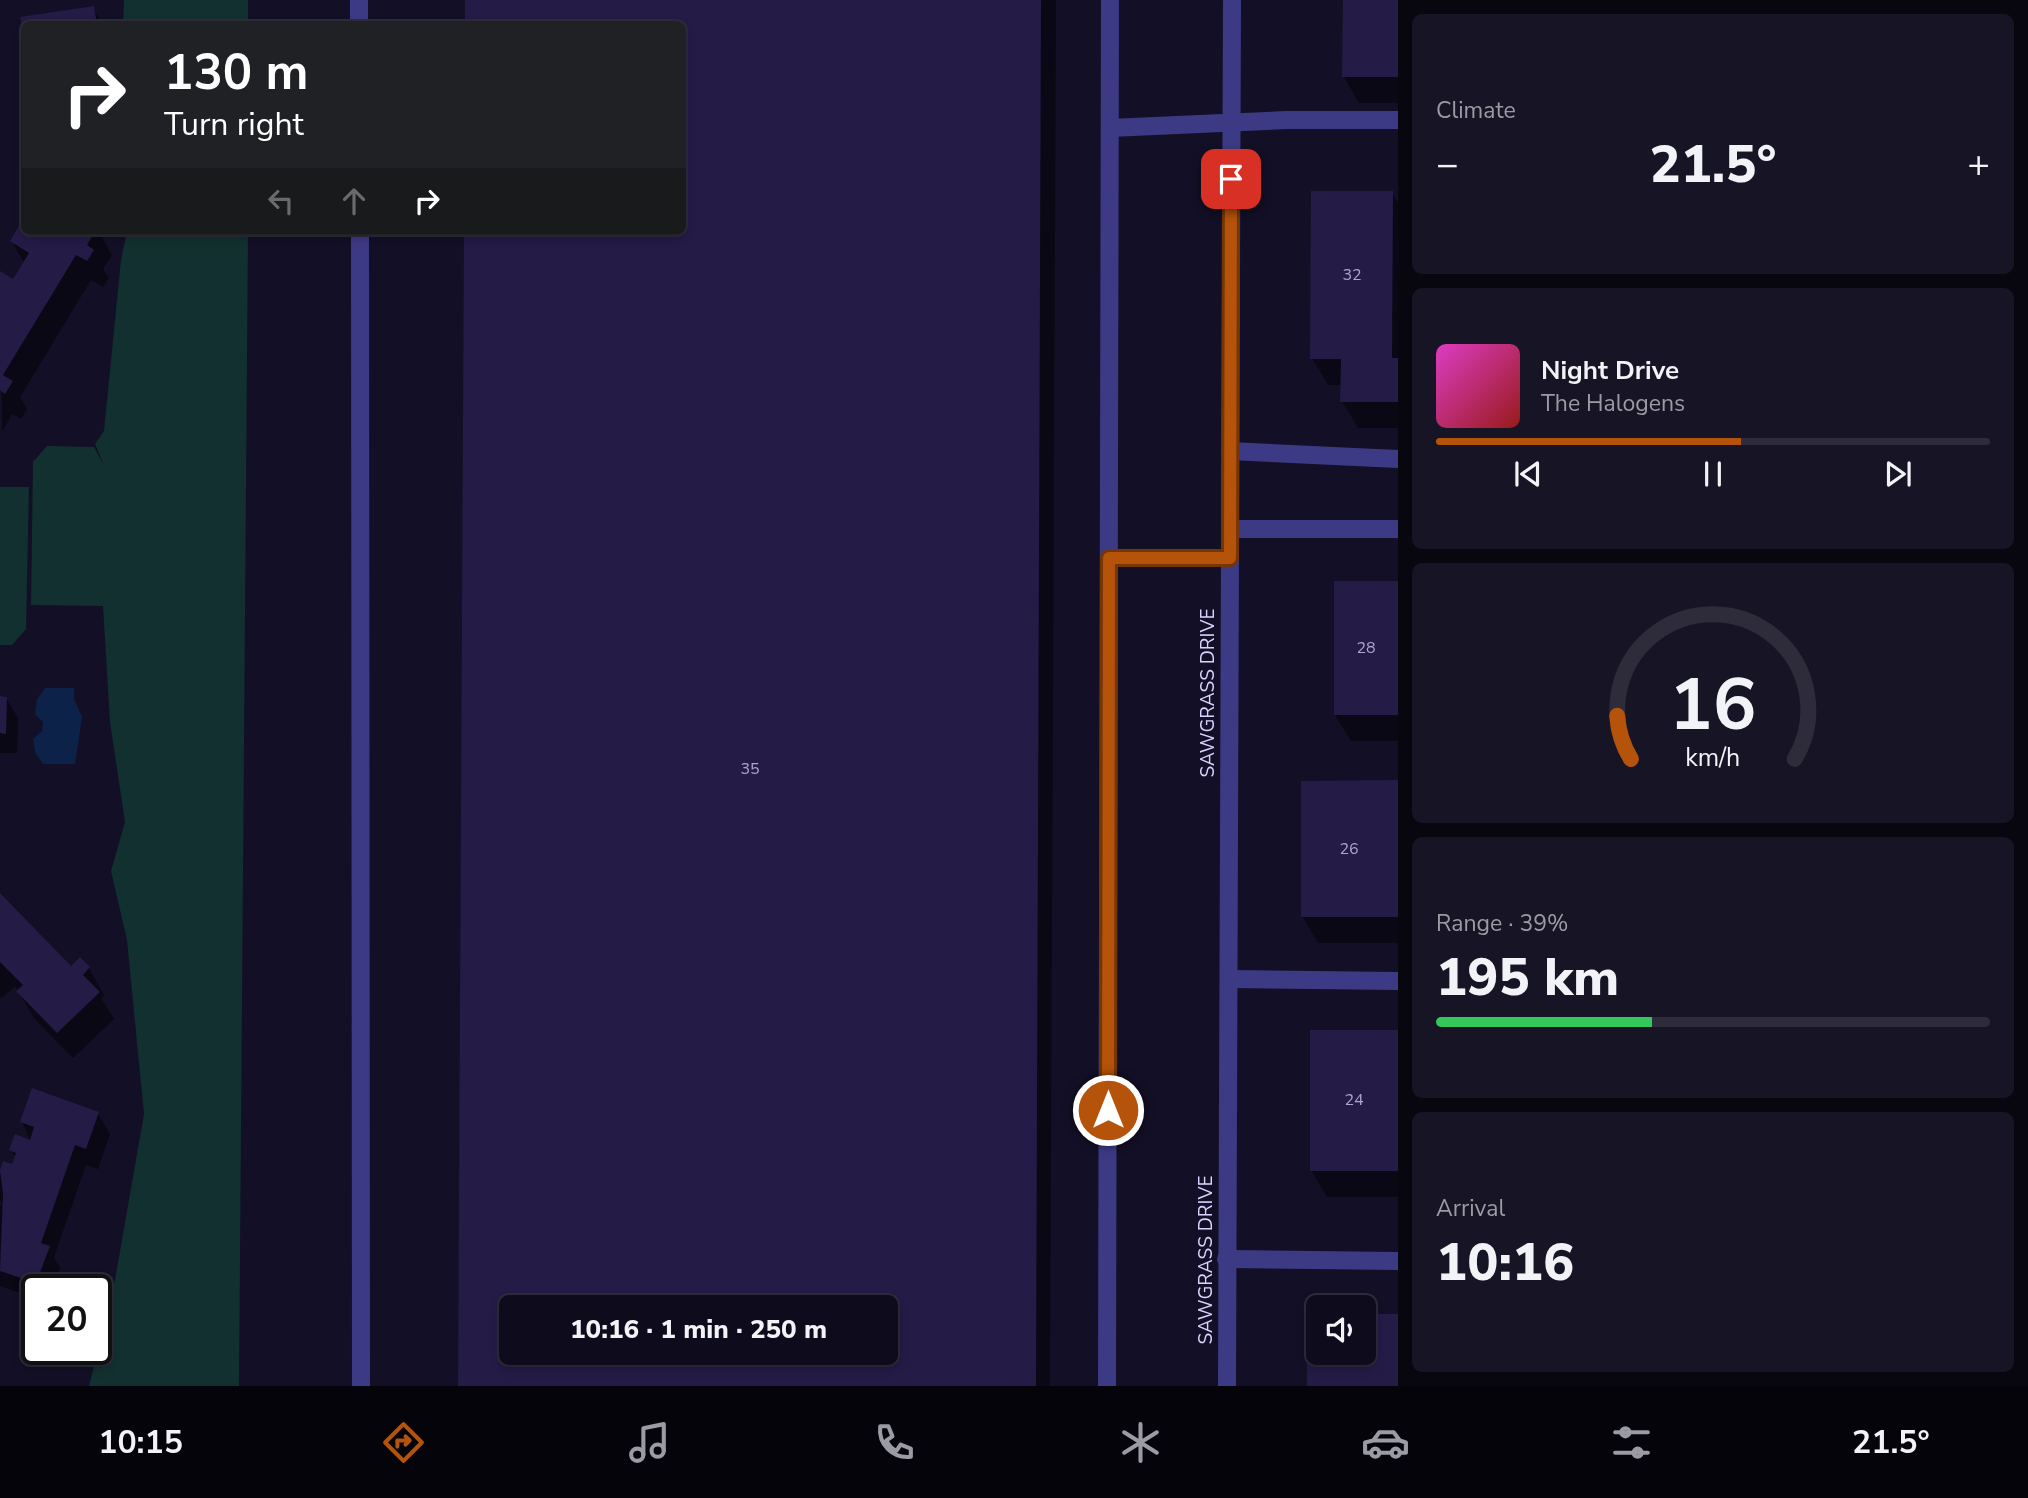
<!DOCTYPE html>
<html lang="en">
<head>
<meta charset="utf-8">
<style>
	body { margin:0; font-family:"Nunito Sans",sans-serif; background:#171425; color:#f1f3f6; height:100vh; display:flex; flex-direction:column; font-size:26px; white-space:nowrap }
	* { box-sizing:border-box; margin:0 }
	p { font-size:23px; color:#9b9ba3 }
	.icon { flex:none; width:38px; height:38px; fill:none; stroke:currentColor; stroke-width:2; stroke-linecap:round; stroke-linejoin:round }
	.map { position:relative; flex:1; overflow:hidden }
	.side { display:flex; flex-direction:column; gap:14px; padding:14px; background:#08060f; width:630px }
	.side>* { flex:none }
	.top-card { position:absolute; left:21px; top:21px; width:665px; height:214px; border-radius:10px; box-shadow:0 4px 10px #0003,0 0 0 2px #2e2b3b; background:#202124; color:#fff; overflow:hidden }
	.controls { position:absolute; left:1306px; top:1295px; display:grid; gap:14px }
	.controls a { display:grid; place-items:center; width:70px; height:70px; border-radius:10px; background:#0e0b1c; box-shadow:0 4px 10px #0003,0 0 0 2px #2e2b3b; font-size:35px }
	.speed { position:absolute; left:21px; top:1274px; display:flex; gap:14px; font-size:35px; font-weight:700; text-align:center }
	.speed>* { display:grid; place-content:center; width:91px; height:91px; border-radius:50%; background:#0e0b1c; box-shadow:0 4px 10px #0003,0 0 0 2px #2e2b3b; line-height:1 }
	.speed .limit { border:4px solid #111; border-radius:10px; background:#fff; color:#111 }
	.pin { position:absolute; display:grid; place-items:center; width:60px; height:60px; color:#fff; margin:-30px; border-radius:14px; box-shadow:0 4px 10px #0006 }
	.me { position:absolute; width:77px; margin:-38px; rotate:0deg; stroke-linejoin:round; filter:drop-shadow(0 0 5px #0008) }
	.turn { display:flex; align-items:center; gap:24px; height:147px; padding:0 28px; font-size:32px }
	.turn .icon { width:91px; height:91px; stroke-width:2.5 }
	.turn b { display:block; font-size:49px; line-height:60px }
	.lanes { display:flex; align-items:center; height:66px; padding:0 28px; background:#0003; justify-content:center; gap:35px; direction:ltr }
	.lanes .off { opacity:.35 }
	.big { font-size:52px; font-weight:800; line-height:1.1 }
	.side .tile { flex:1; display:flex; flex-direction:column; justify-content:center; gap:10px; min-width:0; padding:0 24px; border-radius:10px; background:#171425 }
	.side .dial { align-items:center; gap:0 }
	.dial svg { height:182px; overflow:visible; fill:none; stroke:#2e2b3b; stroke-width:7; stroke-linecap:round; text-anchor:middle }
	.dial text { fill:#f1f3f6; stroke:none }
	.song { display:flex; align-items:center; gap:21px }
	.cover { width:84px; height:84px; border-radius:10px; background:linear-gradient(135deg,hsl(310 70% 55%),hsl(0 70% 35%)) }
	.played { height:7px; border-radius:4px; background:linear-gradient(90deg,#b45309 55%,#2e2b3b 55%) }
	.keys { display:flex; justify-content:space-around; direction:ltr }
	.heat { display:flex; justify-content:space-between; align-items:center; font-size:38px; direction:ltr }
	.charge { height:10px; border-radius:5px; background:linear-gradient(90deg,#34c759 39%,#2e2b3b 0) }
	.trip { position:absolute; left:499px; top:1295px; width:399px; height:70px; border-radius:10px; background:#0e0b1c; box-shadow:0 4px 10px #0003,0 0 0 2px #2e2b3b; font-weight:800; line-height:70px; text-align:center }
	.menu { display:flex; height:112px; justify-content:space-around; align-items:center; background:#06040b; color:#9b9ba3 }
	.menu .icon { width:49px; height:49px }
	.menu .on { color:#b45309 }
	.menu b { font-size:32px; color:#f1f3f6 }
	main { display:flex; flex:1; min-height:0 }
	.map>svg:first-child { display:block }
	.green { fill:#12302f }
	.water { fill:#0c2248 }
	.shadow { fill:#0007; fill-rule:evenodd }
	.building { fill:#241b47; fill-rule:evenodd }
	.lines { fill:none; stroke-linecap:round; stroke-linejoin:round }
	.minor { stroke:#3d3a85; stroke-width:18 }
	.route-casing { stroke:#753606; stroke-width:18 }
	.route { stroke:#b45309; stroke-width:12 }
	.labels { text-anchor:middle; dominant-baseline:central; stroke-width:7; stroke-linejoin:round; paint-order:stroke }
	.number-label { font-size:16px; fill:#aca6d1 }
	.street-label { font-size:19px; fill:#d9d4ff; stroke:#130f26 }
</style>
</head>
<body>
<main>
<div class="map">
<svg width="1398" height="1386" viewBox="0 0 1398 1386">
	<rect width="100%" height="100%" fill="#130f26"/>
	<!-- green -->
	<g class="green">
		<path d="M124,0H248V24H123Z"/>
		<path d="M127,231H248L239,1386H89L115,1280L144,1114L127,940L111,871L125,822L110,722L103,606L31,605L33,462L47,446L94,447L104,465L95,444L104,431L121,260Z"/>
		<path d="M0,487H29L26,629L12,645H0Z"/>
	</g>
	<!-- water -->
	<path class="water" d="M45,688H74V699L82,717L75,764H43L35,752L33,739L42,731L43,722L35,714L37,699Z"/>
	<!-- shadow -->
	<g class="shadow">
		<path d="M467,0H1056L1050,1386H460L466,231H682V24H467ZM511,1307H886V1353H511Z"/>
		<path d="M1345,0H1398V103H1359L1344,77Z"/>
		<path d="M93,8L103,24H24V32L22,19Z"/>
		<path d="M1392,193L1398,203V428H1358L1342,401V385H1328L1312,358Z"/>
		<path d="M24,221V231H98L112,255L103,269L109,278L103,287L91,280L20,397L27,409L21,419L12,414L2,432L0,273L13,281L24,263L12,241Z"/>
		<path d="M1398,582V741H1351L1335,715Z"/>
		<path d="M0,698H6L18,718L17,753H0Z"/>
		<path d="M1398,782V943H1318L1303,917Z"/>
		<path d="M0,895L71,968H89L104,995L101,998L114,1019L73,1058L34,1018L15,986L2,998L0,996Z"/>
		<path d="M1398,1032V1197H1327L1311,1170Z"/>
		<path d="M98,1114L110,1134L98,1169L86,1165L54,1257L60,1268L52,1290H37V1299L0,1286V1204L3,1206L0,1200V1175L4,1163L13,1166L16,1158L11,1150L31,1142L22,1122Z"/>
	</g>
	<!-- building -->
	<g class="building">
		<path d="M465,0H1041L1036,1386H458L464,231H682V24H465ZM511,1307H886V1353H511Z"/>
		<path d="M1343,0H1398V77H1342Z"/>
		<path d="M94,6L97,24H24L23,34L20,17Z"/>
		<path d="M1311,191H1393L1392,358H1398V402H1340L1341,359H1310Z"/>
		<path d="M24,217V231H95L87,245L94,250L87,261L76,255L3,375L13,381L5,394L0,390V271L13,279L29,253L10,241Z"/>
		<rect x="1334" y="581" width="64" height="134"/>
		<path d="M0,696L7,697L6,734L0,733Z"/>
		<path d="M1398,780V917H1301V781Z"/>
		<path d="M0,893L71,966L80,957L90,967L83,975L100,992L57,1033L16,991L23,985L0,962Z"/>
		<rect x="1310" y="1030" width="88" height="141"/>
		<path d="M32,1088L99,1112L86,1149L75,1145L41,1243L50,1246L36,1283L0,1271L3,1194L0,1170L3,1161L12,1164L16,1153L9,1150L15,1134L30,1140L34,1127L20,1122Z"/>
		<path d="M1363,1314H1398V1386H1307V1339H1318V1353H1363Z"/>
	</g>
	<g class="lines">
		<!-- minor -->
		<g class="minor">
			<path d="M359,0V24"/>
			<path d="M1110,128L1286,120H1398"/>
			<path d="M360,231L361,1386"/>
			<path d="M1230,451L1398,459"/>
			<path d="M1230,529H1398"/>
			<path d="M1109,558H1230"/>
			<path d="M1229,979L1398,981"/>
			<path d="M1226,1259L1398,1261"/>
			<path d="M1107,1386L1110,0"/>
			<path d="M1227,1386L1232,0"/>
		</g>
	</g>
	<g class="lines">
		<defs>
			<path id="route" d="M1108,1110L1109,558H1230L1231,179"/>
		</defs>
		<!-- route casing -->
		<use href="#route" class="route-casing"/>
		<!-- route -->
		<use href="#route" class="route"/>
	</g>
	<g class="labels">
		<!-- number labels -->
		<g class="number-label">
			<text x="1352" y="275">32</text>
			<text x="1366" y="648">28</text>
			<text x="750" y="769">35</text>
			<text x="1349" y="849">26</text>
			<text x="1354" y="1100">24</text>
		</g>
		<!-- street labels -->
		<g class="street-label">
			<text transform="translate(1208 693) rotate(-90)">SAWGRASS DRIVE</text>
			<text transform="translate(1206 1260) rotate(-90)">SAWGRASS DRIVE</text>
		</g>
	</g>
</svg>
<div class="controls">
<a><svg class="icon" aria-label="sound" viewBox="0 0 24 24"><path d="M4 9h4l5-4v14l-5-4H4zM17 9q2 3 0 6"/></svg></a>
</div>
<div class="speed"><div class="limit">20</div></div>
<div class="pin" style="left:1231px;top:179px;background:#d93025"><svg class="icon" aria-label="arrive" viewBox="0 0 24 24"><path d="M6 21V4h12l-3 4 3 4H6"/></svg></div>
<svg class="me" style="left:1108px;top:1110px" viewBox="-20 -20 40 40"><circle r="17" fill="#b45309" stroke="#fff" stroke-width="3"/><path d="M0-11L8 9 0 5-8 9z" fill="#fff"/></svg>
<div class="trip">10:16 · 1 min · 250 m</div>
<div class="top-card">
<div class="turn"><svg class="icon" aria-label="right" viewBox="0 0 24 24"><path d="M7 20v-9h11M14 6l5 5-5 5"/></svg><div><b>130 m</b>Turn right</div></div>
<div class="lanes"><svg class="icon off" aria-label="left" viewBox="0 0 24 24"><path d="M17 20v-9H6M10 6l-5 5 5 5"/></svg><svg class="icon off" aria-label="ahead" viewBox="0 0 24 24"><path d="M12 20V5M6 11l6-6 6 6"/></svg><svg class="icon" aria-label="right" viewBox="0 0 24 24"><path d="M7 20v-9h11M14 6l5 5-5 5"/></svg></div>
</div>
</div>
<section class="side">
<div class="tile"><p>Climate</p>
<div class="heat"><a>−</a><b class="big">21.5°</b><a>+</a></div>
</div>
<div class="tile">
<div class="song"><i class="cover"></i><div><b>Night Drive</b><p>The Halogens</p></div></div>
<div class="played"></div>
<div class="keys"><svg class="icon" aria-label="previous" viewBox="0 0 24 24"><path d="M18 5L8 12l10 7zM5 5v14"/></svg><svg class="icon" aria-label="pause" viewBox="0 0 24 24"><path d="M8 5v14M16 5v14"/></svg><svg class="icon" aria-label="next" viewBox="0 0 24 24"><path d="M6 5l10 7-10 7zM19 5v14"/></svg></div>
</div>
<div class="tile dial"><svg viewBox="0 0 100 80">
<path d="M14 69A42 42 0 1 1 86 69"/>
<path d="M14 69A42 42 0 0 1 8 50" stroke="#b45309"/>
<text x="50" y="56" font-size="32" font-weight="700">16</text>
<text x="50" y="72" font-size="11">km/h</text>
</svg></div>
<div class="tile"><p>Range · 39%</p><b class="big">195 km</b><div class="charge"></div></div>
<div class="tile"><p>Arrival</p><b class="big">10:16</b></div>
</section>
</main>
<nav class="menu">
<b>10:15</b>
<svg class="icon on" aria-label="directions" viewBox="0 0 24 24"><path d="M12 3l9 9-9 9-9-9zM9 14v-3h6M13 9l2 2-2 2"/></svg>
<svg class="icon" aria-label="music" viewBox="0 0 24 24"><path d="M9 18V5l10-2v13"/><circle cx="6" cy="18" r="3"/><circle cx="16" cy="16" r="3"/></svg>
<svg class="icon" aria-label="phone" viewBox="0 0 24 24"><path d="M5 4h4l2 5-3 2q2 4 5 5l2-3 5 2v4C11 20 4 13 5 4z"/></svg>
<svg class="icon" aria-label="climate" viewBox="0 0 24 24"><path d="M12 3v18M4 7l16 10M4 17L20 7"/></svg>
<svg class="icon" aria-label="car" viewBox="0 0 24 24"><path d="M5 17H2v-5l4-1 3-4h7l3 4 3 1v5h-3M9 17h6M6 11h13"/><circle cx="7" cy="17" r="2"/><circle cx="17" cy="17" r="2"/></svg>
<svg class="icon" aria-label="filters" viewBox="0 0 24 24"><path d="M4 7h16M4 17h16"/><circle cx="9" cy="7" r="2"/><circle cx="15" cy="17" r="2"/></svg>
<b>21.5°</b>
</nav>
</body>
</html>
